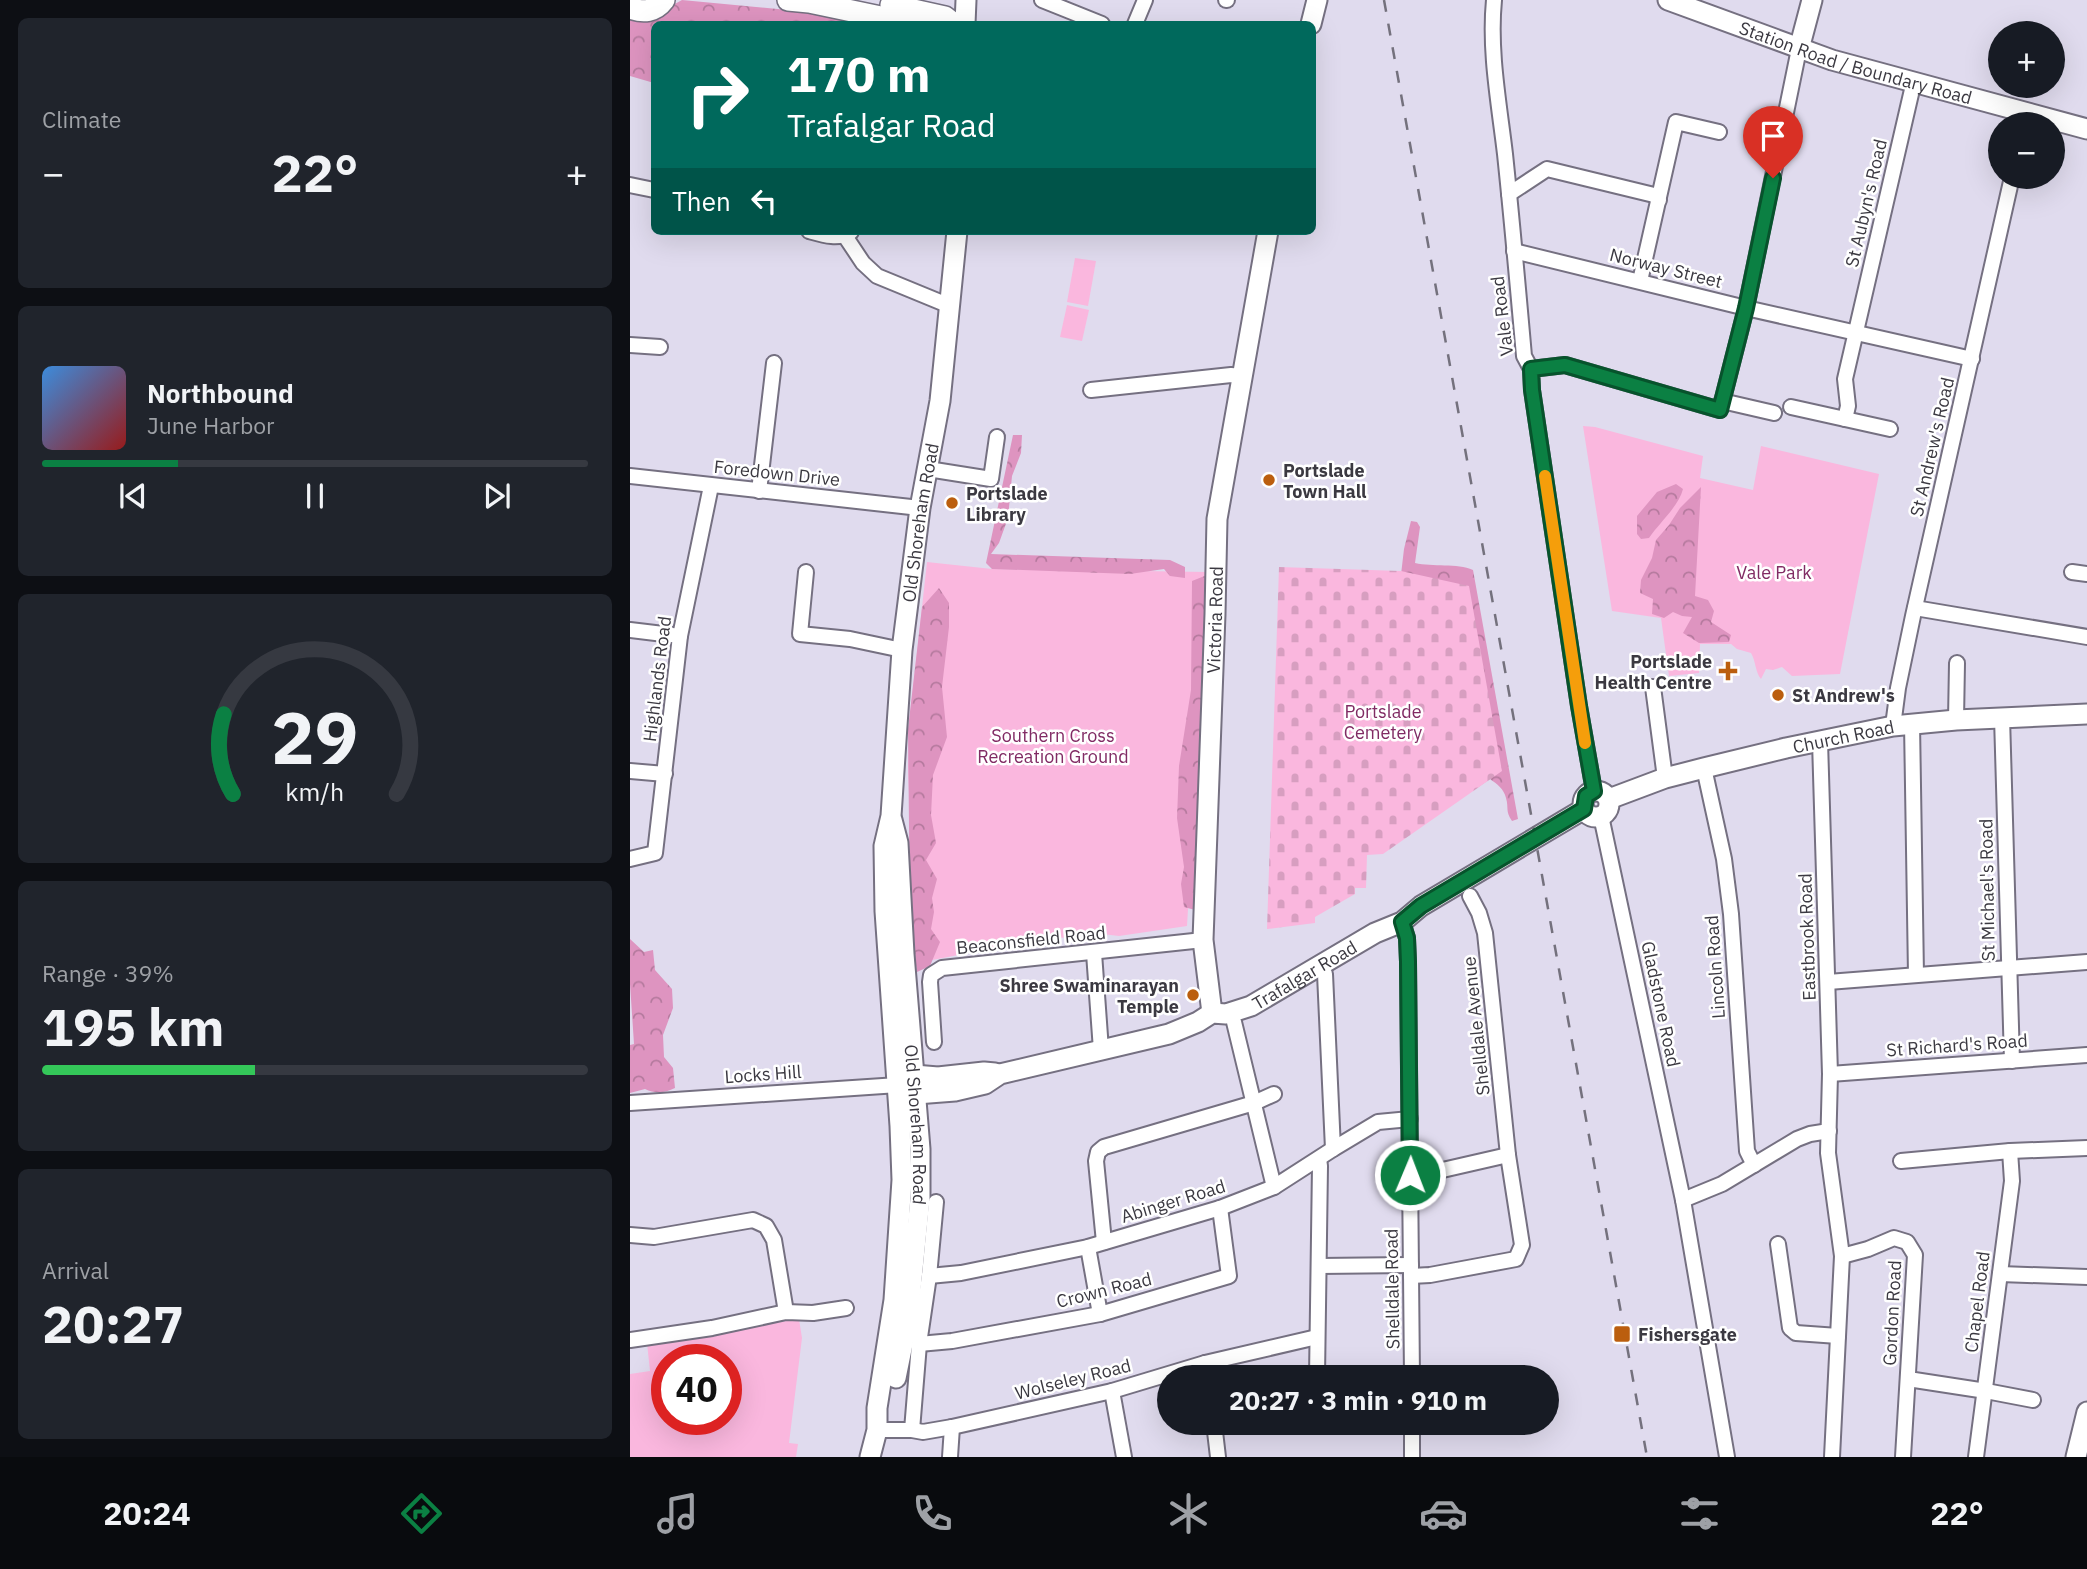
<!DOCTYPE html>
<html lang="en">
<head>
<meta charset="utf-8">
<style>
	body { margin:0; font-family:"IBM Plex Sans",sans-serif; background:#20242c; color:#f1f3f6; height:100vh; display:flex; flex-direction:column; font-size:26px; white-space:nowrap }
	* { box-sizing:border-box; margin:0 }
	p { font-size:23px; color:#9ea1a6 }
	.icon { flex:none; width:38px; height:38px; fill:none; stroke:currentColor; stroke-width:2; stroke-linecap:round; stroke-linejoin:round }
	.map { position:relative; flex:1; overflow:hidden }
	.side { display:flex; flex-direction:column; gap:18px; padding:18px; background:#0d0f14; width:630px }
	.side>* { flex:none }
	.guide { position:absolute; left:21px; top:21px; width:665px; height:214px; border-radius:10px; box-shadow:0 7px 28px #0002; background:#00695c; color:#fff; overflow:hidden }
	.tools { position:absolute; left:1358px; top:21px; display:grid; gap:14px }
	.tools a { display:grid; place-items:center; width:77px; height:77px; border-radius:50%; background:#171b24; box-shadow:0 7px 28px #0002; font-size:35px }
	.speed { position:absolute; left:21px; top:1344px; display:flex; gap:14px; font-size:35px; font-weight:700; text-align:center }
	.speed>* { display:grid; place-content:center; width:91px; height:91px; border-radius:50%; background:#171b24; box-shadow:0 7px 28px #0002; line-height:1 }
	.speed .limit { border:10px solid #d22; background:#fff; color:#111 }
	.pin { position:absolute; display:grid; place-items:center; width:60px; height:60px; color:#fff; margin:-72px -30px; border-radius:50% 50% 50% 0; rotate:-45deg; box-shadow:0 0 7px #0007 }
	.pin .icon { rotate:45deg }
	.me { position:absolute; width:77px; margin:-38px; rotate:1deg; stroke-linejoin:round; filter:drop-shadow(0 0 5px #0008) }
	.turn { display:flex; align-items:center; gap:24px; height:147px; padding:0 21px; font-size:32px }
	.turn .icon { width:91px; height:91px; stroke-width:2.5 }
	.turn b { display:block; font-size:49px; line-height:60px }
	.then { display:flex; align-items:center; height:66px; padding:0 21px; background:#0003; gap:14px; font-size:26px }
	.big { font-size:52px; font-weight:700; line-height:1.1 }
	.side .card { flex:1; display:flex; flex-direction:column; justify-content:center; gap:10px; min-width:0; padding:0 24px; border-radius:10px; background:#20242c }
	.side .dial { align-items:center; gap:0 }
	.dial svg { height:182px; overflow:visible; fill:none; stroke:#363941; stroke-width:7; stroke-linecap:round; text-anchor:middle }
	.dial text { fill:#f1f3f6; stroke:none }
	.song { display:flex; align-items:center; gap:21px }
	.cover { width:84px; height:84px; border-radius:10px; background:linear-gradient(135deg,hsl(210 70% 55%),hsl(0 70% 35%)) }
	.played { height:7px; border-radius:4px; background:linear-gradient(90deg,#0b8043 25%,#363941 25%) }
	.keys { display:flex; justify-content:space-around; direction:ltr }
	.heat { display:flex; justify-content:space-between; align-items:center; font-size:38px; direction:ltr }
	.charge { height:10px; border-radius:5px; background:linear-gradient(90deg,#34c759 39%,#363941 0) }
	.trip { position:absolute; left:527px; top:1365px; width:402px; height:70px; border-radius:35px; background:#171b24; box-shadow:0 7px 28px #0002; font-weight:700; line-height:70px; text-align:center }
	.dock { display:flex; height:112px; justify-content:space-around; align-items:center; background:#090b0e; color:#9ea1a6 }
	.dock .icon { width:49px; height:49px }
	.dock .selected { color:#0b8043 }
	.dock b { font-size:32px; color:#f1f3f6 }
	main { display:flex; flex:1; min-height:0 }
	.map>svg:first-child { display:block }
	.green { fill:#fab7de; fill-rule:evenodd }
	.forest { fill:url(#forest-crowns) }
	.cemetery { fill:url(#cemetery-stones) }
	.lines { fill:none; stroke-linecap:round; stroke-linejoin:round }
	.minor-casing { stroke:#757081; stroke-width:18 }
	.major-casing { stroke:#757081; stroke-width:23 }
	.highway-casing { stroke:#757081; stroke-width:24 }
	.minor { stroke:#fff; stroke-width:14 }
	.major { stroke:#fff; stroke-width:19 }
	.highway { stroke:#fff; stroke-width:21 }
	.rail { stroke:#74717d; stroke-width:2.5; stroke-dasharray:12 12; stroke-linecap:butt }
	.route-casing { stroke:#07532c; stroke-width:18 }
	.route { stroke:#0b8043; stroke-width:12 }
	.slow { stroke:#f59e0b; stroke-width:12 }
	.poi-dot { fill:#bb5e0e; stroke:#fff; stroke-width:2.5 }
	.labels { text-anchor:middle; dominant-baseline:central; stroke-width:5; stroke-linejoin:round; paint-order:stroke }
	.street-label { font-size:18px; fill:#3b3941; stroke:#fff }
	.poi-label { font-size:18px; font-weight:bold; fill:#3b3941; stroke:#fff; text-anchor:start }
	.park-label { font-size:18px; fill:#812b64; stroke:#fff }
</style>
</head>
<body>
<main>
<section class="side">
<div class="card"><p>Climate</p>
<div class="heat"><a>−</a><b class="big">22°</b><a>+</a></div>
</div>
<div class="card">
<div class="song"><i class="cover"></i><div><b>Northbound</b><p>June Harbor</p></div></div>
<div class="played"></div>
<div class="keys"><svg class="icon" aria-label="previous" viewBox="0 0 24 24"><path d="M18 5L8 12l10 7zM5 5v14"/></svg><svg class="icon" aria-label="pause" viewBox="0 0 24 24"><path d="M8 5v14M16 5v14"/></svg><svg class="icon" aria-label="next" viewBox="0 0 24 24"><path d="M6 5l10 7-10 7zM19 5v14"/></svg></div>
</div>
<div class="card dial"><svg viewBox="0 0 100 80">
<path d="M14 69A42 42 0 1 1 86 69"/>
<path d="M14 69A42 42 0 0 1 10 34" stroke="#0b8043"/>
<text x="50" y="56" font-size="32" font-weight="700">29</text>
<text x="50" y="72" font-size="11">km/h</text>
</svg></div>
<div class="card"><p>Range · 39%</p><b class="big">195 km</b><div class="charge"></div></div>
<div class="card"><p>Arrival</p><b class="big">20:27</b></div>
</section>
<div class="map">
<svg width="1457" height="1457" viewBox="0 0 1457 1457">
	<defs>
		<pattern id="forest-crowns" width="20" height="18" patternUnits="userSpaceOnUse" patternTransform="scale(1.75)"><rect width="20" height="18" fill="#de94c0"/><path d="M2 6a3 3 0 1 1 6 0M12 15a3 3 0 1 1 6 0" fill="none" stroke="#b57a9e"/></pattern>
		<pattern id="cemetery-stones" width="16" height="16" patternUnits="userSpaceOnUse" patternTransform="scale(1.75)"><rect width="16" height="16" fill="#fab7de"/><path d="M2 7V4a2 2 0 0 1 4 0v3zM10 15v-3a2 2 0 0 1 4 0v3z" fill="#d79ec0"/></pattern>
	</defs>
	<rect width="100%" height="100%" fill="#e0dbee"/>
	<!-- green -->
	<g class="green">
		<path d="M445,258L466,261L458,306L437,302Z"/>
		<path d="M437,305L459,310L452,341L430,337Z"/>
		<path d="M953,426L965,427L1073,456L1070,478L1123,490L1131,446L1249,474L1210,674L1162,676L1152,667L1143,670L1136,669L1131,679C1125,672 1126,661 1121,653L1107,649L1101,644H1070L1069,673L1039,676L1031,618L982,611Z"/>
		<path d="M297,562L362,569L578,572L557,926L489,936L472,934L408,940L286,963L278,767L280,716Z"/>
		<path d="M169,1319L172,1338L159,1443L168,1444L166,1457H0V1374L20,1371L17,1343ZM37,1360H96V1419H37Z"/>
	</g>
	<!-- forest -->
	<g class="forest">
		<path d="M52,0L189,13L238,24H24V83L0,76V16L32,11Z"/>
		<path d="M383,435H392L391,453L382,476L378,518L369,543L361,554L540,560L555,567V578L540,576L534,569L500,574L362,569L356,563Z"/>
		<path d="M1046,484L1053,489C1049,506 1029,523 1019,538L1011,539L1007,534V516L1027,492Z"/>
		<path d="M1071,487L1065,596L1078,600L1084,611L1081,622L1101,635L1099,642L1069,643L1053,633L1062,617L1052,616L1043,612L1034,618L1022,614L1023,599L1010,593L1011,580L1022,558L1026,540L1039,525L1050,508Z"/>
		<path d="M781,521L787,522L790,527L785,563C803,567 827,563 843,570L888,819L882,821C875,811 879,808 876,798C874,789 867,784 860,779L847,788L770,583L774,549Z"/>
		<path d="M577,575L565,910L554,907L551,884L554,867L547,818L549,766L561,690L562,581Z"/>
		<path d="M309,588L319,603V627L312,687L317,737L303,775L301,815L306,843L296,860L307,879L302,898L304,912L301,929L310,942L300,966L287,972L280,924L278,729L292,607Z"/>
		<path d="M0,939L14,952L23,950L25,970L42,989L43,1008L33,1035L34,1057L43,1068L45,1088C35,1093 25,1094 15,1089L0,1093V1045L4,1044L0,984Z"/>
	</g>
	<!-- cemetery -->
	<path class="cemetery" d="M649,567L771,571L839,586L872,771L753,854L737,855L736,888H725V894L685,917V923L637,929Z"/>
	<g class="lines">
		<defs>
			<g id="minor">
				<path d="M412,0L472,24"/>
				<path d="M596,0H597"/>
				<path d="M864,0C859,51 869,103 875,154C882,221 888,288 894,356L901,369L902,390L949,706L964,791"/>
				<path d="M505,24L515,0"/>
				<path d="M0,185L24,190"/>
				<path d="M879,194L917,169L1024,195L1029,200"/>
				<path d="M179,231C193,235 208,240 221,232"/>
				<path d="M215,236L233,263L247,276L320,306"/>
				<path d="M884,251L1116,308L1342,359"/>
				<path d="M1010,281L1046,122L1089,132"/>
				<path d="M0,345L30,347"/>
				<path d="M901,369L935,365L1090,410L1116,308L1169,49"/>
				<path d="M461,390L601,375L612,376"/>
				<path d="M1092,401L1144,413"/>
				<path d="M1161,407L1260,429"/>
				<path d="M1215,419L1218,406L1215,379L1284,81"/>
				<path d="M298,469L361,479L367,437"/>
				<path d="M0,476L290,508"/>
				<path d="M129,491L144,363"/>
				<path d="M176,572L170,634L220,639L272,650"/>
				<path d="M1442,572L1457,574"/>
				<path d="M1285,608L1457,637"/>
				<path d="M0,630L50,636"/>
				<path d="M1023,687L1035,778"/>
				<path d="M1372,717L1382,1061"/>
				<path d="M1326,720L1327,663"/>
				<path d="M1282,723L1286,975"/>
				<path d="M1263,726L1268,688L1283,616L1382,177"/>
				<path d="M1190,741L1200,1074L1198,1153L1212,1256L1202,1457"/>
				<path d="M1074,768L1094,859L1101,914L1117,1151L1124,1165"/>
				<path d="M0,771L35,774"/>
				<path d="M971,816L1053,1200L1097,1457"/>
				<path d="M0,859L25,853L50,636L81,486"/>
				<path d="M840,896L849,913L855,933L878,1155"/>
				<path d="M772,922L777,938L778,962L782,1377"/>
				<path d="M464,953L471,1050"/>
				<path d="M695,974L703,1149"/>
				<path d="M1198,982L1457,962"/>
				<path d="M604,1022L644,1187"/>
				<path d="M304,1042L300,982L301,975L312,968L573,940"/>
				<path d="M1200,1074L1457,1055"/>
				<path d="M0,1103L268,1085"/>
				<path d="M1271,1161L1380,1151L1457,1148"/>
				<path d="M780,1175L795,1174L878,1155L892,1245L886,1259L800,1275L781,1276"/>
				<path d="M1053,1200L1092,1184L1167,1139L1180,1134L1199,1131"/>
				<path d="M0,1235L24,1237L123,1220L136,1226L144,1240L156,1312"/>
				<path d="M474,1242L466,1161L468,1152L474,1147L624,1103L644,1094"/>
				<path d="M1148,1244L1160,1328L1166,1333L1208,1336"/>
				<path d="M458,1247L470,1314"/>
				<path d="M1212,1256L1238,1249L1264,1238L1277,1242L1285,1255L1273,1457"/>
				<path d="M689,1266L781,1265"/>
				<path d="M1370,1274L1457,1277"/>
				<path d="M299,1276L331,1273L458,1247L590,1208L644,1187L703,1149L748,1122L780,1119"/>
				<path d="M0,1340L82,1328L156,1312L183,1313L216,1308"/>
				<path d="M289,1344L322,1341L470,1314L599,1276L590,1208"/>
				<path d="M575,1363L577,1377"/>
				<path d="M687,1377L690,1166L689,1159"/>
				<path d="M1278,1379L1356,1391L1403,1400"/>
				<path d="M482,1391L494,1457"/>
				<path d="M584,1423L588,1457"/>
				<path d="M782,1423V1457"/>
				<path d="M247,1430H282L293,1432L322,1427L482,1391L575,1363L687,1337"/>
				<path d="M282,1430L289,1344L299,1276L306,1202"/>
				<path d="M320,1457L322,1427"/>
				<path d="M1346,1457L1382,1181L1380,1151"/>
			</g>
			<g id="major">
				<path id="s1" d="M1038,0L1202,60L1457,129"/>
				<path d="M335,24L336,0"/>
				<path d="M681,24L687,0"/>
				<path d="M1169,49L1182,0"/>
				<circle cx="966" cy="804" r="13"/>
				<path id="s2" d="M979,799L1035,778L1074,768L1156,748L1263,726L1326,720L1457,714"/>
				<path id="s3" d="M262,820L268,843L274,954L290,1149V1199L278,1319L266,1378"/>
				<path id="s4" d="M582,1013L573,940L585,614L587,519L638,231"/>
				<path d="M275,1081L284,1075L308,1077L354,1072L365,1073"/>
				<path id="s5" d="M268,1085L286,1094L325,1091L355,1084L370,1074L539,1034L568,1022L582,1013L596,1014L621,1006L745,933L772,922L791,906L954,809"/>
				<path id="s6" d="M240,1457L247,1430V1408L264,1300L272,1180L270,1126L255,911L254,846L261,816L272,650L290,508L310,401L327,231"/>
				<path d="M1446,1457L1457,1412"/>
			</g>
			<g id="highway">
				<path d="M158,0L179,2L284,24"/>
				<path d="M261,5L315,17L324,24"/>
				<path d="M0,8C13,13 25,12 34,0"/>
			</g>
		</defs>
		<!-- minor casing -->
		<use href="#minor" class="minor-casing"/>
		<!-- major casing -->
		<use href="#major" class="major-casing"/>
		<!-- highway casing -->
		<use href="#highway" class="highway-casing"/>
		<!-- minor -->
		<use href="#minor" class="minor"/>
		<!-- major -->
		<use href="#major" class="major"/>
		<!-- highway -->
		<use href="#highway" class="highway"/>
		<!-- rail -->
		<path class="rail" d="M754,0L1017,1457"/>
	</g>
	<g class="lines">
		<defs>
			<path id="route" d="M780,1175L778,962L777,938L772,922L791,906L954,809L956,796L964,791L949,706L902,390L901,369L935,365L1090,410L1116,308L1143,178"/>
		</defs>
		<!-- route casing -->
		<use href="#route" class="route-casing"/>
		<!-- route -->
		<use href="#route" class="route"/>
		<!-- slow -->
		<path class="slow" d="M915,476L955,743"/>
	</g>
	<!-- markers -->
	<g class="poi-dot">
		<circle cx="639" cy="480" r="7"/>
		<circle cx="322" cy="503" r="7"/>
		<path d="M1094.5 660.5h7v7h7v7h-7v7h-7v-7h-7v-7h7z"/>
		<circle cx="1148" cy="695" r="7"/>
		<circle cx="563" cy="995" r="7"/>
		<rect x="983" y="1325" width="18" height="18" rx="3.5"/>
	</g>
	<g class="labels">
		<!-- street labels -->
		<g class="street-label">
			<text stroke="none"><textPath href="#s1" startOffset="198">Station Road / Boundary Road</textPath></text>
			<text transform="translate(1236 203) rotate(-77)">St Aubyn's Road</text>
			<text transform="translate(1036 268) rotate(14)">Norway Street</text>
			<text transform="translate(872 316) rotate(-97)">Vale Road</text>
			<text transform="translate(1302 447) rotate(-77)">St Andrew's Road</text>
			<text transform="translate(147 473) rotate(6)">Foredown Drive</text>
			<text stroke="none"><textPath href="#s6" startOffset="940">Old Shoreham Road</textPath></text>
			<text stroke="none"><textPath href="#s4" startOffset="394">Victoria Road</textPath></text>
			<text transform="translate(27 679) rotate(-83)">Highlands Road</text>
			<text stroke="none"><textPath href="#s2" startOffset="243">Church Road</textPath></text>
			<text transform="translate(1357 890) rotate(-91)">St Michael's Road</text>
			<text transform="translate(1177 937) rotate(-92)">Eastbrook Road</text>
			<text transform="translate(401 940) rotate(-6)">Beaconsfield Road</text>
			<text transform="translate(1085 967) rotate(-94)">Lincoln Road</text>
			<text stroke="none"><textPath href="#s5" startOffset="432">Trafalgar Road</textPath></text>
			<text transform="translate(1031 1004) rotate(78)">Gladstone Road</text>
			<text transform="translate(846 1026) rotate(-96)">Shelldale Avenue</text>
			<text transform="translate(1327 1045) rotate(-4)">St Richard's Road</text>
			<text transform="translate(133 1074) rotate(-4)">Locks Hill</text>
			<text stroke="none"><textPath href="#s3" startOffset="306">Old Shoreham Road</textPath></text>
			<text transform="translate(543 1201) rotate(-17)">Abinger Road</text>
			<text transform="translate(762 1289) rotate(-91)">Shelldale Road</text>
			<text transform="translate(474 1290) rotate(-14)">Crown Road</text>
			<text transform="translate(1347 1302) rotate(-83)">Chapel Road</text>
			<text transform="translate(1262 1313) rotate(-87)">Gordon Road</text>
			<text transform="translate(443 1379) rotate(-14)">Wolseley Road</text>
		</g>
		<!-- poi labels -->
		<g class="poi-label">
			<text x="653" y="470">Portslade<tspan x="653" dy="21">Town Hall</tspan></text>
			<text x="336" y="493">Portslade<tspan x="336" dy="21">Library</tspan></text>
			<text x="1082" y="661" text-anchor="end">Portslade<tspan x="1082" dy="21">Health Centre</tspan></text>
			<text x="1162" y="695">St Andrew's</text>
			<text x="549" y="985" text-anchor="end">Shree Swaminarayan<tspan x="549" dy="21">Temple</tspan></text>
			<text x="1008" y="1334">Fishersgate</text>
		</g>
		<!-- park labels -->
		<g class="park-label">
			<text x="1144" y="572">Vale Park</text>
			<text x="753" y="711">Portslade<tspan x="753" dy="21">Cemetery</tspan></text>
			<text x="423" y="735">Southern Cross<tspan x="423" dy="21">Recreation Ground</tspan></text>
		</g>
	</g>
</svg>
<div class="tools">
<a>+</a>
<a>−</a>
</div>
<div class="speed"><div class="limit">40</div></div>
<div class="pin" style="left:1143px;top:178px;background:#d93025"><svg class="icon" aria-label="arrive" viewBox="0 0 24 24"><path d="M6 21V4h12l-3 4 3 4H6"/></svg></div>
<svg class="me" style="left:780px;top:1175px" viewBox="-20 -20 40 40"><circle r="17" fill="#0b8043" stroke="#fff" stroke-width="3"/><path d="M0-11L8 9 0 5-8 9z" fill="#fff"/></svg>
<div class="trip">20:27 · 3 min · 910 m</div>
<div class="guide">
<div class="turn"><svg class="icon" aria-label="right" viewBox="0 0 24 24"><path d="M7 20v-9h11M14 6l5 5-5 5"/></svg><div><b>170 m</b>Trafalgar Road</div></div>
<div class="then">Then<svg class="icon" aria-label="left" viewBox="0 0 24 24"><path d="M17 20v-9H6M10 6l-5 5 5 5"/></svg></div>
</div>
</div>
</main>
<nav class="dock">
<b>20:24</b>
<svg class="icon selected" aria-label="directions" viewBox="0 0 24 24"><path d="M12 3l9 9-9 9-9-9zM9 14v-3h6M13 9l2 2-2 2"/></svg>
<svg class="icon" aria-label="music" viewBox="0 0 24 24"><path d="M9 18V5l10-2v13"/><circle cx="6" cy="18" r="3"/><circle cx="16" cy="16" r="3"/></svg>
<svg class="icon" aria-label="phone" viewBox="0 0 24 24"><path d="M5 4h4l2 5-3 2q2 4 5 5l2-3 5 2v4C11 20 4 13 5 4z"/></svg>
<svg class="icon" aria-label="climate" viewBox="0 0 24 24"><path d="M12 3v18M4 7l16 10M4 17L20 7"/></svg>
<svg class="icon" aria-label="car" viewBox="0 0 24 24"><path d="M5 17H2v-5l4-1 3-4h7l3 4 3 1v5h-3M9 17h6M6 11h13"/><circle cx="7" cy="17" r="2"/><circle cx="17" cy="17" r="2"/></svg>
<svg class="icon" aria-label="filters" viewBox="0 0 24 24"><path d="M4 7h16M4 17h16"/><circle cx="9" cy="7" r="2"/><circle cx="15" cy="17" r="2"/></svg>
<b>22°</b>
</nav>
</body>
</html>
